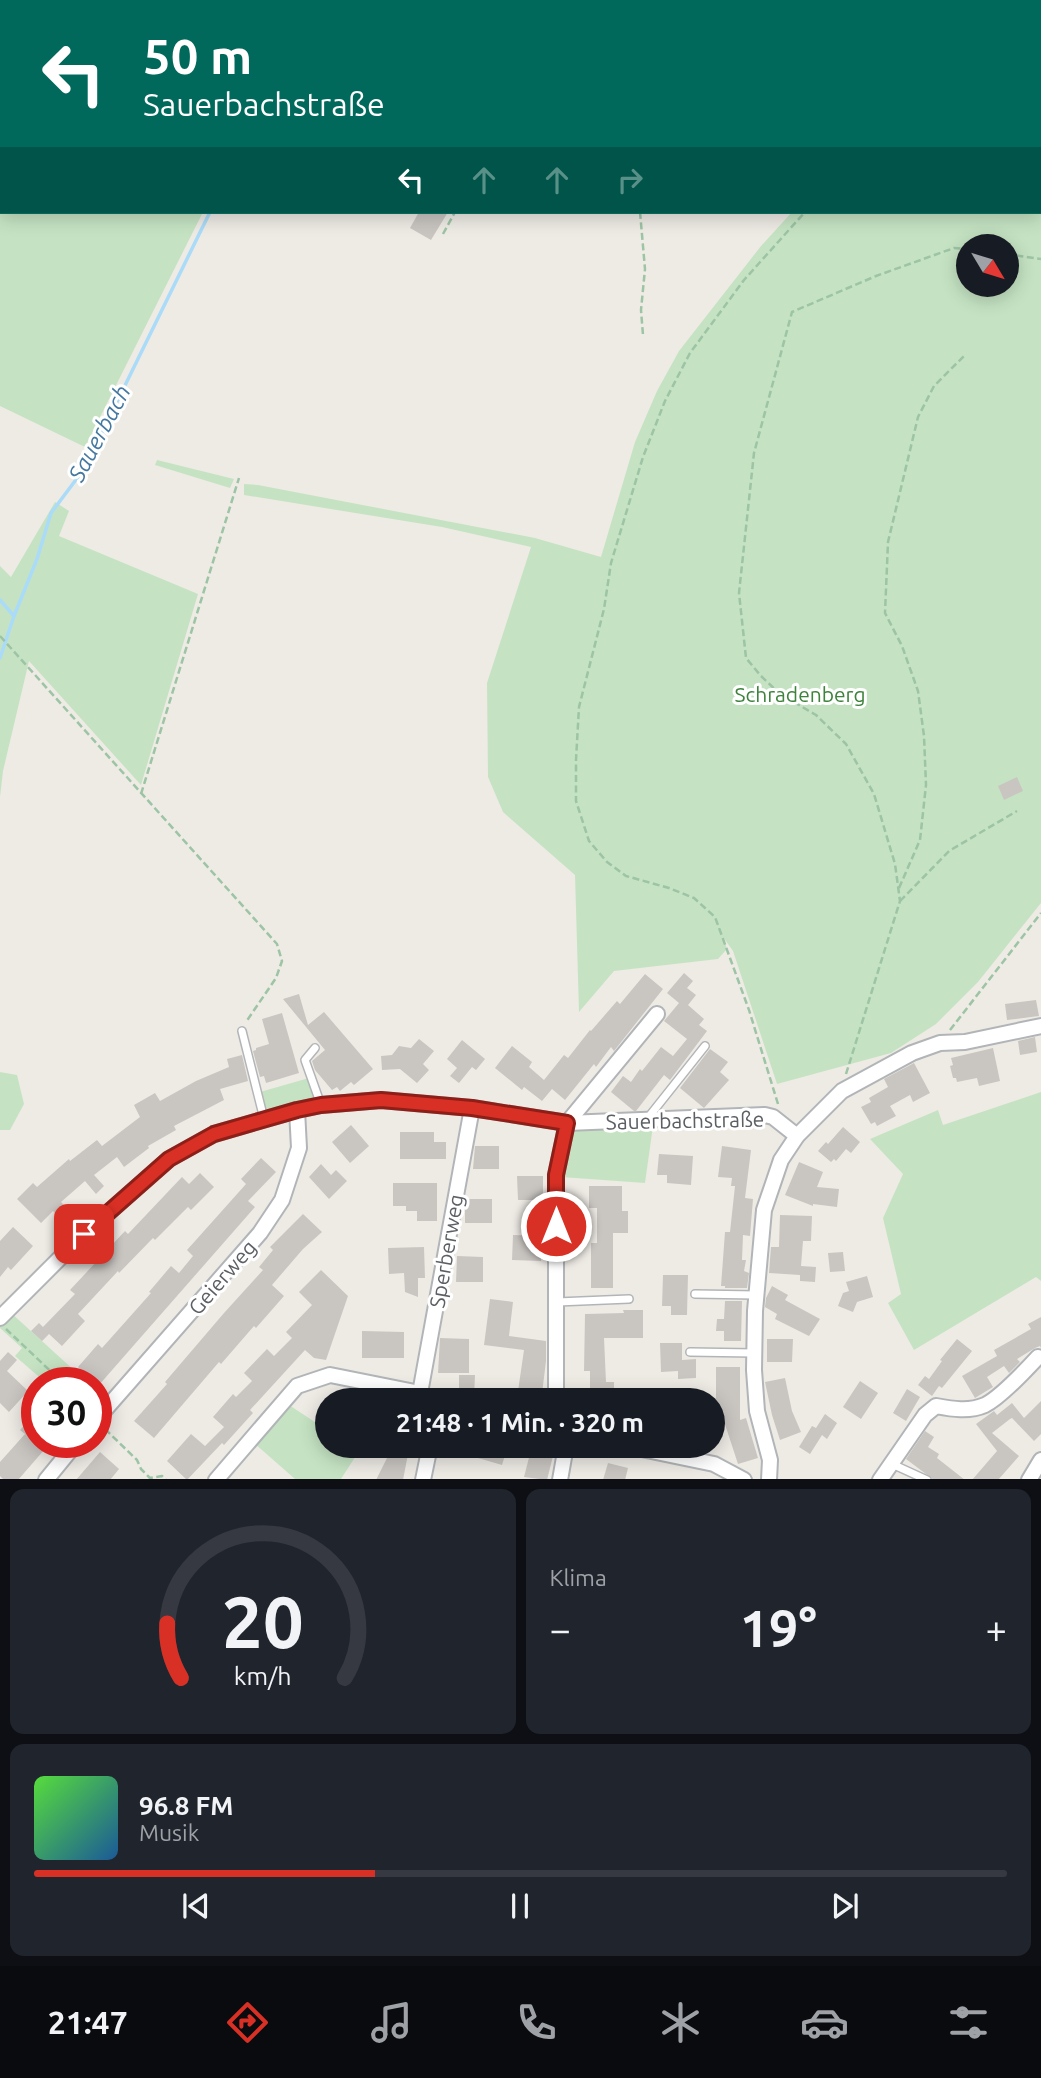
<!DOCTYPE html>
<html lang="de">
<head>
<meta charset="utf-8">
<style>
	body { margin:0; font-family:Ubuntu,sans-serif; background:#20242c; color:#f1f3f6; height:100vh; display:flex; flex-direction:column; font-size:26px; white-space:nowrap }
	* { box-sizing:border-box; margin:0 }
	p { font-size:23px; color:#9ea1a6 }
	.icon { flex:none; width:38px; height:38px; fill:none; stroke:currentColor; stroke-width:2; stroke-linecap:round; stroke-linejoin:round }
	.map { position:relative; height:1479px; overflow:hidden }
	.sheet { display:flex; flex-direction:column; gap:10px; padding:10px; background:#0d0f14; flex:1 }
	.sheet>* { flex:none }
	.banner { position:absolute; left:0px; top:0px; width:1041px; height:214px; box-shadow:0 4px 18px #0003; background:#00695c; color:#fff; overflow:hidden }
	.needle { width:46px; rotate:128deg }
	.buttons { position:absolute; left:956px; top:234px; display:grid; gap:14px }
	.buttons a { display:grid; place-items:center; width:63px; height:63px; border-radius:50%; background:#171b24; box-shadow:0 4px 18px #0003; font-size:35px }
	.speed { position:absolute; left:21px; top:1367px; display:flex; gap:14px; font-size:35px; font-weight:700; text-align:center }
	.speed>* { display:grid; place-content:center; width:91px; height:91px; border-radius:50%; background:#171b24; box-shadow:0 4px 18px #0003; line-height:1 }
	.speed .limit { border:10px solid #d22; background:#fff; color:#111 }
	.pin { position:absolute; display:grid; place-items:center; width:60px; height:60px; color:#fff; margin:-30px; border-radius:14px; box-shadow:0 4px 10px #0006 }
	.me { position:absolute; width:77px; margin:-38px; rotate:0deg; stroke-linejoin:round; filter:drop-shadow(0 0 5px #0008) }
	.turn { display:flex; align-items:center; gap:24px; height:147px; padding:0 28px; font-size:32px }
	.turn .icon { width:91px; height:91px; stroke-width:2.5 }
	.turn b { display:block; font-size:49px; line-height:60px }
	.lanes { display:flex; align-items:center; height:66px; padding:0 28px; background:#0003; justify-content:center; gap:35px; direction:ltr }
	.lanes .off { opacity:.35 }
	.big { font-size:52px; font-weight:700; line-height:1.1 }
	.sheet .card { flex:1; display:flex; flex-direction:column; justify-content:center; gap:10px; min-width:0; padding:0 24px; border-radius:14px; background:#20242c }
	.sheet .dial { align-items:center; gap:0 }
	.dial svg { height:182px; overflow:visible; fill:none; stroke:#363941; stroke-width:7; stroke-linecap:round; text-anchor:middle }
	.dial text { fill:#f1f3f6; stroke:none }
	.song { display:flex; align-items:center; gap:21px }
	.cover { width:84px; height:84px; border-radius:10px; background:linear-gradient(135deg,hsl(110 70% 55%),hsl(210 70% 35%)) }
	.played { height:7px; border-radius:4px; background:linear-gradient(90deg,#d93025 35%,#363941 35%) }
	.keys { display:flex; justify-content:space-around; direction:ltr }
	.heat { display:flex; justify-content:space-between; align-items:center; font-size:38px; direction:ltr }
	.sheet .tiles { flex:1; display:grid; gap:10px; grid-template-columns:1fr 1fr }
	.card:last-child { grid-column:span 2 }
	.trip { position:absolute; left:315px; top:1388px; width:410px; height:70px; border-radius:35px; background:#171b24; box-shadow:0 4px 18px #0003; font-weight:700; line-height:70px; text-align:center }
	.dock { display:flex; height:112px; justify-content:space-around; align-items:center; background:#090b0e; color:#9ea1a6 }
	.dock .icon { width:49px; height:49px }
	.dock .active { color:#d93025 }
	.dock b { font-size:32px; color:#f1f3f6 }
	.map>svg:first-child { display:block }
	.green { fill:#c5e3c3; fill-rule:evenodd }
	.lines { fill:none; stroke-linecap:round; stroke-linejoin:round }
	.stream { stroke:#aadbf8; stroke-width:3.5 }
	.building { fill:#c9c6c2 }
	.service-casing { stroke:#b2b5b8; stroke-width:10 }
	.minor-casing { stroke:#b2b5b8; stroke-width:18 }
	.path { stroke:#9cc4a5; stroke-width:2.5; stroke-dasharray:7 3.5; stroke-linecap:butt }
	.service { stroke:#fff; stroke-width:7 }
	.minor { stroke:#fff; stroke-width:14 }
	.rail-casing { stroke:#b3b4b4; stroke-width:6 }
	.rail { stroke:#fff; stroke-width:3.5; stroke-dasharray:10; stroke-linecap:butt }
	.route-casing { stroke:#8d1f18; stroke-width:18 }
	.route { stroke:#d93025; stroke-width:12 }
	.labels { text-anchor:middle; dominant-baseline:central; stroke-width:6; stroke-linejoin:round; paint-order:stroke }
	.park-label { font-size:21px; fill:#3d833c; stroke:#fff }
	.street-label { font-size:21px; fill:#5c6064; stroke:#fff }
	.water-label { font-size:23px; font-style:italic; fill:#4578a1; stroke:#fff }
</style>
</head>
<body>
<div class="map">
<svg width="1041" height="1480" viewBox="0 0 1041 1480">
	<rect width="100%" height="100%" fill="#eeebe5"/>
	<!-- green -->
	<g class="green">
		<path d="M596,0H1041V903L978,982L936,1024L891,1053L777,1084L733,951L723,937L727,949L718,959L614,971L579,1012L575,875L503,812L488,777L487,683L531,547L442,527L244,495V484L258,485L535,538L601,557L635,442L657,391L679,351L761,246L792,212H1040V2H595ZM968,247H1006V285H968Z"/>
		<path d="M2,169V212H203L85,447L0,406V173Z"/>
		<path d="M157,460L234,479L230,488L155,465Z"/>
		<path d="M55,502L69,511L59,536L198,594L141,785L29,661L3,771L0,797V566L11,577Z"/>
		<path d="M0,1072L17,1075L24,1104L10,1130H0Z"/>
		<path d="M309,1078L319,1104L266,1116L260,1092Z"/>
		<path d="M1041,1092V1281L1036,1277L914,1350L888,1303L901,1294L883,1218L903,1174L870,1139L938,1110L943,1125Z"/>
		<path d="M653,1126L645,1183L561,1177L571,1127Z"/>
		<path d="M10,1312L87,1382H45L15,1356L22,1348L0,1328V1322Z"/>
		<path d="M286,1403L327,1430V1446H351L359,1451L341,1479H295L253,1442Z"/>
	</g>
	<g class="lines">
		<!-- stream -->
		<g class="stream">
			<path d="M373,2L374,0"/>
			<path d="M0,600L14,616"/>
			<path d="M0,658L14,616L37,559L51,513L84,469L210,212"/>
		</g>
	</g>
	<!-- building -->
	<g class="building">
		<path d="M419,212H448L431,240L410,228Z"/>
		<path d="M1017,777L1023,791L1004,800L998,786Z"/>
		<path d="M684,973L693,981L687,988L696,995L688,1005L704,1019L699,1025L707,1031L670,1080L664,1075L636,1111H634L611,1092L623,1076L631,1082L640,1069L642,1071L661,1047L673,1056L687,1039L664,1021L679,1003L667,993Z"/>
		<path d="M645,974L663,989L614,1051L611,1047L596,1067L594,1064L565,1100L552,1089L542,1101L524,1087L522,1090L495,1068L512,1046L532,1062L529,1067L544,1080L564,1055L568,1058L590,1030L591,1031L617,1001L620,1004Z"/>
		<path d="M299,994L308,1025L324,1012L373,1069L354,1085L351,1082L340,1091L337,1087L332,1090L315,1070L312,1061L325,1050L283,999Z"/>
		<path d="M1036,1000L1039,1016L1007,1020L1005,1004Z"/>
		<path d="M282,1013L299,1073L266,1083L264,1076L260,1077L253,1051L256,1050V1048L269,1044L262,1019Z"/>
		<path d="M1035,1037L1037,1052L1020,1055L1018,1041Z"/>
		<path d="M419,1039L434,1051L423,1064L429,1070L417,1083L400,1069L382,1070L381,1056L392,1055L399,1046L411,1048Z"/>
		<path d="M462,1040L485,1059L476,1070L472,1067L459,1083L450,1076L457,1068L447,1059Z"/>
		<path d="M993,1048L1000,1081L979,1086L977,1078L957,1082L956,1078H953L950,1066L953,1065L951,1058Z"/>
		<path d="M710,1049L728,1062L720,1072L729,1080L704,1108L680,1088Z"/>
		<path d="M242,1055L248,1081L220,1089L224,1100L174,1126L176,1130L148,1146L149,1148L124,1167L117,1157L94,1175L104,1186L96,1194L85,1181L61,1202L69,1210L61,1219L53,1211L41,1223L17,1199L33,1183L37,1187L69,1159L70,1161L97,1140L102,1146L140,1117L134,1105L155,1093L160,1101L196,1081L229,1067L227,1059Z"/>
		<path d="M914,1063L930,1093L913,1102L910,1095L890,1106L896,1116L877,1126L875,1122L871,1124L861,1107L871,1102L869,1098L888,1087L884,1079Z"/>
		<path d="M351,1125L369,1146L350,1163L332,1142Z"/>
		<path d="M843,1127L860,1142L851,1153L846,1149L836,1161L834,1159L831,1162L818,1151L826,1142L828,1144Z"/>
		<path d="M400,1132H434V1142H446V1159H400Z"/>
		<path d="M475,1146H499V1169H473Z"/>
		<path d="M722,1146L751,1150L745,1198L753,1199L750,1236L743,1235L742,1260H746L744,1271L749,1273L747,1288H725V1286H721L725,1232H730L735,1186H731L732,1178L718,1177Z"/>
		<path d="M659,1154L693,1156L691,1185L667,1183V1175H657Z"/>
		<path d="M261,1158L276,1172L248,1201L255,1207L99,1385L78,1367L98,1344L102,1348L151,1293L149,1292L171,1266L179,1273L193,1256L187,1250L246,1184L241,1179Z"/>
		<path d="M799,1162L823,1172L817,1187L839,1189L837,1207L813,1204V1206L785,1195Z"/>
		<path d="M321,1164L331,1175L336,1170L347,1181L329,1199L309,1177Z"/>
		<path d="M200,1173L214,1187L191,1210L188,1207L155,1240L153,1238L119,1273L118,1271L78,1314L85,1321L62,1346L49,1334L42,1341L31,1331L39,1323L43,1327L75,1294L70,1290L125,1231L128,1234L182,1177L189,1184Z"/>
		<path d="M517,1176H543V1200H518Z"/>
		<path d="M393,1183H437V1221H417V1211H406V1206H393Z"/>
		<path d="M589,1186H622V1211H628V1233H613V1288H591V1243H597V1208H589Z"/>
		<rect x="465" y="1199" width="27" height="24"/>
		<path d="M303,1214L322,1232L303,1249L272,1285L284,1296L256,1328L254,1326L221,1364L219,1362L154,1438L134,1421L167,1384L165,1382L224,1313L263,1270L259,1267L273,1250L270,1247Z"/>
		<path d="M780,1215L812,1216L811,1241H803L801,1266L816,1267L815,1282L800,1281V1275L769,1273L771,1247H779Z"/>
		<path d="M13,1227L33,1246L11,1270L8,1267L0,1277V1241Z"/>
		<path d="M513,1235L542,1236L541,1261L512,1260Z"/>
		<path d="M424,1247L425,1278H418V1297L405,1292L404,1273L389,1274L388,1248Z"/>
		<path d="M843,1252L845,1271L830,1272L828,1253Z"/>
		<path d="M457,1256L483,1257V1282H456Z"/>
		<path d="M321,1270L348,1296L326,1360L314,1358L305,1350L250,1410L253,1413L224,1445L222,1443L187,1480L167,1461L191,1434L205,1446L224,1427L213,1417L233,1394L236,1397L252,1381L244,1373L267,1349L274,1356L292,1338L286,1332L312,1305L299,1292Z"/>
		<path d="M663,1275H688L687,1315H671V1306H662Z"/>
		<path d="M867,1276L873,1297L857,1302L853,1312L838,1306L843,1293L849,1291L846,1282Z"/>
		<path d="M772,1286L788,1295L785,1300L820,1319L809,1336L775,1319L777,1314L765,1307L766,1298Z"/>
		<path d="M490,1299L513,1302L509,1336L546,1341V1361L542,1394L518,1391L524,1350L484,1345Z"/>
		<path d="M725,1301H742L741,1341H724V1331H716L717,1319H724Z"/>
		<path d="M623,1310H643V1338H604L606,1382H614V1400H590V1371H584L585,1314L624,1313Z"/>
		<path d="M1041,1317V1348L1040,1346L1035,1348L1017,1359L1020,1362L1009,1373L1004,1366L987,1377L993,1387L975,1398L962,1376L997,1356L994,1350L1031,1329L1028,1324Z"/>
		<path d="M362,1331L404,1332V1358H362Z"/>
		<path d="M440,1338L469,1339V1373H438Z"/>
		<path d="M767,1339H793L792,1362H767Z"/>
		<path d="M957,1339L972,1351L942,1388L939,1386L932,1396L918,1385L925,1376L929,1379L942,1361L940,1360Z"/>
		<path d="M660,1343H682V1360L696,1359V1378L678,1379V1371L661,1372Z"/>
		<path d="M8,1352L17,1360L7,1371L28,1391L9,1412L0,1403V1361Z"/>
		<path d="M716,1367H740V1420L746,1418L758,1458L738,1464L720,1409H716Z"/>
		<path d="M459,1375H475L474,1397H459Z"/>
		<path d="M785,1378L792,1411L801,1432L780,1440L772,1415L765,1382Z"/>
		<path d="M860,1381L878,1393L861,1419L843,1407Z"/>
		<path d="M907,1389L920,1397L906,1421L893,1413Z"/>
		<path d="M1041,1401V1434L1034,1441L1012,1418L1010,1419L992,1433L1019,1456L998,1480H972L997,1451L976,1424L994,1411L997,1415L1012,1403L1024,1418Z"/>
		<path d="M37,1412V1442H51L18,1480H4L0,1476V1462L25,1434L20,1430Z"/>
		<path d="M825,1414L837,1423L827,1439L822,1435L810,1454L799,1447L812,1426L816,1428Z"/>
		<path d="M925,1431L934,1437L928,1447L939,1454L937,1458L965,1480H934L906,1459Z"/>
		<path d="M390,1446H408L404,1453L408,1454L403,1480H376L388,1456Z"/>
		<path d="M482,1446H508L502,1465L478,1458Z"/>
		<path d="M532,1446L555,1448L547,1480L524,1477Z"/>
		<path d="M100,1452L119,1469L110,1480H76Z"/>
		<path d="M608,1463L628,1468L625,1480H603Z"/>
	</g>
	<g class="lines">
		<defs>
			<g id="service">
				<path d="M211,0L215,2"/>
				<path d="M242,1031L264,1119"/>
				<path d="M315,1048L305,1060L321,1105"/>
				<path d="M647,1119L705,1046"/>
				<path d="M695,1294L756,1295"/>
				<path d="M557,1302L629,1299"/>
				<path d="M690,1352L754,1353"/>
				<path d="M892,1464L927,1480"/>
			</g>
			<g id="minor">
				<path d="M0,1318L84,1234L169,1159L214,1134L297,1110L321,1105L381,1100L472,1108L567,1123L765,1115L773,1117L797,1136"/>
				<path d="M420,1393L472,1108"/>
				<path d="M556,1400V1175L567,1123L657,1014"/>
				<path d="M96,1420L260,1233L282,1200L299,1148L297,1110"/>
				<path d="M627,1446L714,1464L744,1480"/>
				<path d="M46,1480L77,1442"/>
				<path d="M216,1480L297,1386L330,1375L420,1393L433,1400"/>
				<path d="M423,1480L430,1446"/>
				<path d="M560,1480L566,1446"/>
				<path d="M769,1480L770,1460L757,1411L754,1370L755,1311L764,1210L781,1160L797,1136L842,1091L912,1053L940,1043L965,1042L1041,1026"/>
				<path d="M880,1480L925,1415L936,1406C952,1409 969,1412 985,1405C999,1398 1026,1370 1038,1357"/>
				<path d="M1029,1480L1041,1460"/>
			</g>
		</defs>
		<!-- service casing -->
		<use href="#service" class="service-casing"/>
		<!-- minor casing -->
		<use href="#minor" class="minor-casing"/>
		<!-- path -->
		<g class="path">
			<path d="M184,0L187,2"/>
			<path d="M13,2L14,0"/>
			<path d="M71,2L72,0"/>
			<path d="M353,2L354,0"/>
			<path d="M0,31L2,27"/>
			<path d="M1040,119H1041"/>
			<path d="M0,161L2,157"/>
			<path d="M640,212L645,269L641,310L643,335"/>
			<path d="M443,234L455,212"/>
			<path d="M1006,254L1041,259"/>
			<path d="M0,636L277,944L282,961L276,978L246,1022"/>
			<path d="M141,794L239,478"/>
			<path d="M899,888L920,840L926,785L924,736L918,691L902,646L885,613L888,542L918,417L934,386L964,356"/>
			<path d="M900,901L949,851L1017,811"/>
			<path d="M950,1030L1041,913"/>
			<path d="M846,1074L900,901L895,864L874,794L846,744L816,715L780,694L761,676L746,658L739,593L754,453L792,312L876,276L954,248L968,249"/>
			<path d="M778,1104L749,1010L715,917L694,898L669,888L626,876L607,862L589,841L576,801V760L579,707L604,609L611,563L643,457L665,401L690,353L744,280L805,212"/>
			<path d="M6,1329L62,1382"/>
			<path d="M105,1429L137,1460L141,1469L150,1478L162,1476L166,1480"/>
		</g>
		<!-- service -->
		<use href="#service" class="service"/>
		<!-- minor -->
		<use href="#minor" class="minor"/>
		<defs>
			<g id="rail">
				<path d="M47,2L48,0"/>
				<path d="M0,108L2,104"/>
				<path d="M0,130L2,126"/>
			</g>
		</defs>
		<!-- rail casing -->
		<use href="#rail" class="rail-casing"/>
		<!-- rail -->
		<use href="#rail" class="rail"/>
	</g>
	<g class="lines">
		<defs>
			<path id="route" d="M84,1234L169,1159L214,1134L297,1110L321,1105L381,1100L472,1108L567,1123L556,1175V1226"/>
		</defs>
		<!-- route casing -->
		<use href="#route" class="route-casing"/>
		<!-- route -->
		<use href="#route" class="route"/>
	</g>
	<g class="labels">
		<!-- park labels -->
		<g class="park-label">
			<text x="800" y="694">Schradenberg</text>
		</g>
		<!-- street labels -->
		<g class="street-label">
			<text transform="translate(685 1120) rotate(-1)">Sauerbachstraße</text>
			<text transform="translate(446 1251) rotate(-80)">Sperberweg</text>
			<text transform="translate(222 1277) rotate(-49)">Geierweg</text>
		</g>
		<!-- water labels -->
		<g class="water-label">
			<text transform="translate(99 433) rotate(-62)">Sauerbach</text>
		</g>
	</g>
</svg>
<div class="buttons">
<a><svg class="needle" viewBox="-14 -14 28 28"><path d="M0-13l5 13h-10z" fill="#e53935"/><path d="M0 13l5-13h-10z" fill="#9ea1a6"/></svg></a>
</div>
<div class="speed"><div class="limit">30</div></div>
<div class="pin" style="left:84px;top:1234px;background:#d93025"><svg class="icon" aria-label="arrive" viewBox="0 0 24 24"><path d="M6 21V4h12l-3 4 3 4H6"/></svg></div>
<svg class="me" style="left:556px;top:1226px" viewBox="-20 -20 40 40"><circle r="17" fill="#d93025" stroke="#fff" stroke-width="3"/><path d="M0-11L8 9 0 5-8 9z" fill="#fff"/></svg>
<div class="trip">21:48 · 1 Min. · 320 m</div>
<div class="banner">
<div class="turn"><svg class="icon" aria-label="left" viewBox="0 0 24 24"><path d="M17 20v-9H6M10 6l-5 5 5 5"/></svg><div><b>50 m</b>Sauerbachstraße</div></div>
<div class="lanes"><svg class="icon" aria-label="left" viewBox="0 0 24 24"><path d="M17 20v-9H6M10 6l-5 5 5 5"/></svg><svg class="icon off" aria-label="ahead" viewBox="0 0 24 24"><path d="M12 20V5M6 11l6-6 6 6"/></svg><svg class="icon off" aria-label="ahead" viewBox="0 0 24 24"><path d="M12 20V5M6 11l6-6 6 6"/></svg><svg class="icon off" aria-label="right" viewBox="0 0 24 24"><path d="M7 20v-9h11M14 6l5 5-5 5"/></svg></div>
</div>
</div>
<section class="sheet">
<div class="tiles">
<div class="card dial"><svg viewBox="0 0 100 80">
<path d="M14 69A42 42 0 1 1 86 69"/>
<path d="M14 69A42 42 0 0 1 8 45" stroke="#d93025"/>
<text x="50" y="56" font-size="32" font-weight="700">20</text>
<text x="50" y="72" font-size="11">km/h</text>
</svg></div>
<div class="card"><p>Klima</p>
<div class="heat"><a>−</a><b class="big">19°</b><a>+</a></div>
</div>
<div class="card">
<div class="song"><i class="cover"></i><div><b>96.8 FM</b><p>Musik</p></div></div>
<div class="played"></div>
<div class="keys"><svg class="icon" aria-label="previous" viewBox="0 0 24 24"><path d="M18 5L8 12l10 7zM5 5v14"/></svg><svg class="icon" aria-label="pause" viewBox="0 0 24 24"><path d="M8 5v14M16 5v14"/></svg><svg class="icon" aria-label="next" viewBox="0 0 24 24"><path d="M6 5l10 7-10 7zM19 5v14"/></svg></div>
</div>
</div>
</section>
<nav class="dock">
<b>21:47</b>
<svg class="icon active" aria-label="directions" viewBox="0 0 24 24"><path d="M12 3l9 9-9 9-9-9zM9 14v-3h6M13 9l2 2-2 2"/></svg>
<svg class="icon" aria-label="music" viewBox="0 0 24 24"><path d="M9 18V5l10-2v13"/><circle cx="6" cy="18" r="3"/><circle cx="16" cy="16" r="3"/></svg>
<svg class="icon" aria-label="phone" viewBox="0 0 24 24"><path d="M5 4h4l2 5-3 2q2 4 5 5l2-3 5 2v4C11 20 4 13 5 4z"/></svg>
<svg class="icon" aria-label="climate" viewBox="0 0 24 24"><path d="M12 3v18M4 7l16 10M4 17L20 7"/></svg>
<svg class="icon" aria-label="car" viewBox="0 0 24 24"><path d="M5 17H2v-5l4-1 3-4h7l3 4 3 1v5h-3M9 17h6M6 11h13"/><circle cx="7" cy="17" r="2"/><circle cx="17" cy="17" r="2"/></svg>
<svg class="icon" aria-label="filters" viewBox="0 0 24 24"><path d="M4 7h16M4 17h16"/><circle cx="9" cy="7" r="2"/><circle cx="15" cy="17" r="2"/></svg>
</nav>
</body>
</html>
